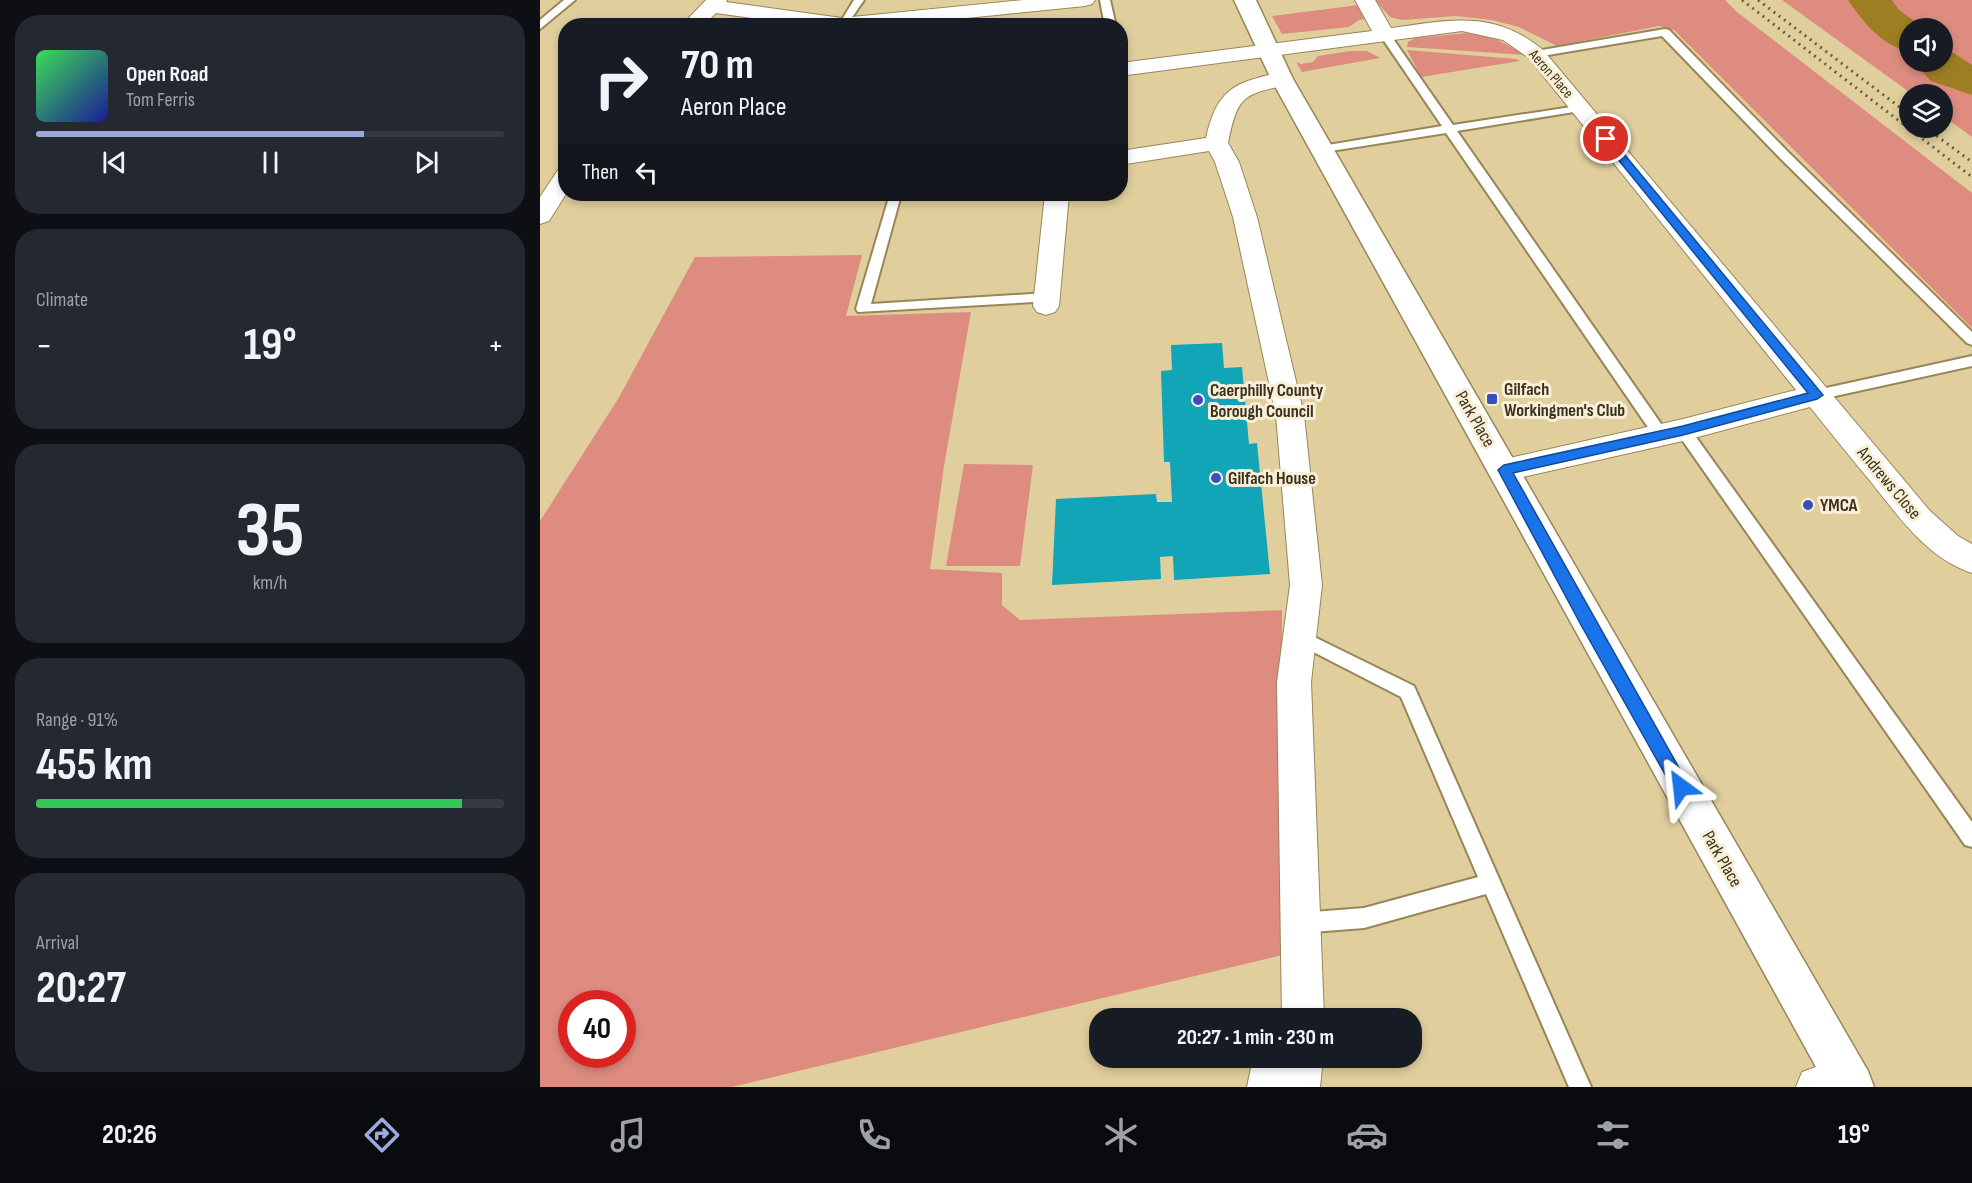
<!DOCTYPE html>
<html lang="en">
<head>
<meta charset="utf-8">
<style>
	body { margin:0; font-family:"Sofia Sans Condensed",sans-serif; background:#242831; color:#f1f3f6; height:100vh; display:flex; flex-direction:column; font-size:22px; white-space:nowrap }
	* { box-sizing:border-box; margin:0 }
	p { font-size:20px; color:#9ea1a6 }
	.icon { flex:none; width:33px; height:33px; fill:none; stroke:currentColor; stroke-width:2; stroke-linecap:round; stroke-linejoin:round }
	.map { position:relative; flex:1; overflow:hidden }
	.details { display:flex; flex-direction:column; gap:15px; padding:15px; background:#0d0f14; width:540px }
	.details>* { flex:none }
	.top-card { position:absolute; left:18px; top:18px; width:570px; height:183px; border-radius:24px; box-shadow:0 3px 9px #0003; background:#171b24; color:#f1f3f6; overflow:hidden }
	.buttons { position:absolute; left:1359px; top:18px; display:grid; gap:12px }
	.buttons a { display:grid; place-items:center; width:54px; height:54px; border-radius:50%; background:#171b24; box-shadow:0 3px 9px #0003; font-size:30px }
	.speed { position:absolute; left:18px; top:990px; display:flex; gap:12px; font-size:30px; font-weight:700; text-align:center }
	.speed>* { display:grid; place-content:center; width:78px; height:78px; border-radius:50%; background:#171b24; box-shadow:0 3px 9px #0003; line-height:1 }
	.speed .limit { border:9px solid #d22; background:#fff; color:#111 }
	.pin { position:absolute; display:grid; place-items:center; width:51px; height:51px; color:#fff; margin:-26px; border:3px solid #fff; border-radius:50%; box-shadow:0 2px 6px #0007 }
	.me { position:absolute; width:66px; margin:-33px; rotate:330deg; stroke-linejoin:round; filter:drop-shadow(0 0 4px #0008) }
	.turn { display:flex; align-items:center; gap:21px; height:126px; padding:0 24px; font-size:27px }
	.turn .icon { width:78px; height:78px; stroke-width:2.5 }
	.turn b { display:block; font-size:42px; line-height:51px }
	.then { display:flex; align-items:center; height:57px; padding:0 24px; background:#0003; gap:12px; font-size:22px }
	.big { font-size:45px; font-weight:700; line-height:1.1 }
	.details .widget { flex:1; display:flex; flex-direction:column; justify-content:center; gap:9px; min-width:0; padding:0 21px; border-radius:24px; background:#242831 }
	.details .dial { align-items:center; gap:0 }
	.dial b { font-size:78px; line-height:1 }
	.song { display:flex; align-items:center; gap:18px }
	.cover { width:72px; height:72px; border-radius:9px; background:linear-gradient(135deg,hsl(130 70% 55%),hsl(240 70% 35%)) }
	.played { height:6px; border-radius:3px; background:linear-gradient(90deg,#9ca9de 70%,#363941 70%) }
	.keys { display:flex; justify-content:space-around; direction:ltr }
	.heat { display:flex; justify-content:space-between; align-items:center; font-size:33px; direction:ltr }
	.charge { height:9px; border-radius:4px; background:linear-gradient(90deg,#34c759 91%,#363941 0) }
	.trip { position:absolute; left:549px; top:1008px; width:333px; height:60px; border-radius:24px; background:#171b24; box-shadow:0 3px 9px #0003; font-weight:700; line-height:60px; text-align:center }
	.menu { display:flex; height:96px; justify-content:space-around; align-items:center; background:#090b0e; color:#9ea1a6 }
	.menu .icon { width:42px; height:42px }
	.menu .active { color:#9ca9de }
	.menu b { font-size:27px; color:#f1f3f6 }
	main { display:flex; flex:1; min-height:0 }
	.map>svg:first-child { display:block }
	.green { fill:#de8c80; fill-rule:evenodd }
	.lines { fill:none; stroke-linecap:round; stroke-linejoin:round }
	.river { fill:#9e7e23; fill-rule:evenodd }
	.building { fill:#11a5b7 }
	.service-casing { stroke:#988658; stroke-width:4 }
	.minor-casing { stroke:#988658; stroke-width:2 }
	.tertiary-casing { stroke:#988658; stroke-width:3 }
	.service { fill:#fff; fill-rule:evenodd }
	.minor { fill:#fff; fill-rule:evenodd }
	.tertiary { fill:#fff; fill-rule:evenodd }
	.rail { stroke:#6b6044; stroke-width:3; stroke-dasharray:2 4.5; stroke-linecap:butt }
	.route { fill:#1a73e8; stroke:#114b97; stroke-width:1.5 }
	.poi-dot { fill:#354fc1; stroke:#f9efd7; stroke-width:2 }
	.labels { text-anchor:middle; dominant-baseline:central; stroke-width:6; stroke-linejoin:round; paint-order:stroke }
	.far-street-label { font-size:15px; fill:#3a321f; stroke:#f9efd7 }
	.poi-label { font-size:18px; font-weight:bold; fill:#3a321f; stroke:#f9efd7; text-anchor:start }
	.street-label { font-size:18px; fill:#3a321f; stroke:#f9efd7 }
</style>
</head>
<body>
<main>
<section class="details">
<div class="widget">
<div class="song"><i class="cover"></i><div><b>Open Road</b><p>Tom Ferris</p></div></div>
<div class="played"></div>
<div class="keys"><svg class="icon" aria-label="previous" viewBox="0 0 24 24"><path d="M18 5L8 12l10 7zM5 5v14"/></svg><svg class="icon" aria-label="pause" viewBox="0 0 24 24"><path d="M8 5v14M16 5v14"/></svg><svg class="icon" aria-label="next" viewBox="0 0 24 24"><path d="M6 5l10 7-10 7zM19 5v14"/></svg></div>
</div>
<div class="widget"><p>Climate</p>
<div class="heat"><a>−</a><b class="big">19°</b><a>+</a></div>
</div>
<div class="widget dial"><b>35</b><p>km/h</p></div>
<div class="widget"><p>Range · 91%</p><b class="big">455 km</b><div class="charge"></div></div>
<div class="widget"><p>Arrival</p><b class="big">20:27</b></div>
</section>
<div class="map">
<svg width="1432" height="1087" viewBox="0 0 1432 1087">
	<rect width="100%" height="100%" fill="#e1ce9d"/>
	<!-- green -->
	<g class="green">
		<path d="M835,0H1185L1197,12L1432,193V328L1134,30L1119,26L1017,46L979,27L952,20L916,16L862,20L850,17Z"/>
		<path d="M1242,0H1432V137L1403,116L1402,94H1372ZM1402,28V62H1370V28Z"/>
		<path d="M819,5L826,19L819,20L809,27L742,34L732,16Z"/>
		<path d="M927,33L952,37L986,55L867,47L868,42L875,38Z"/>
		<path d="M867,50L976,59L980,61L881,77Z"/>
		<path d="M810,51H827L840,58L762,72L756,62L761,64L773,62L778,56Z"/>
		<path d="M322,255L306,316L431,312L404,466L390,569L462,573V605L480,620L742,610V955L192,1087H0V521L78,399L155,257ZM32,1004H82V1054H32Z"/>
		<path d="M424,464L493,465L480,566H406Z"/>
	</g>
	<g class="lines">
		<!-- river -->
		<g class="river">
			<path d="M1308,0H1352L1359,10L1384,28H1370V52C1341,45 1324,23 1308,0Z"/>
			<path d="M1402,50L1412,52L1432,65V95L1391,81L1373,62H1402Z"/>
		</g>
	</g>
	<!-- building -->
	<path class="building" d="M682,343L684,368L702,367L709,444L717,443L730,574L634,580L633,556L620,557L621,579L512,585L516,499L616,494L617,502H632L630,462H624L621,371L632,370L631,345Z"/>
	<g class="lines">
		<defs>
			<g id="service">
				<path d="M24,0H35L0,29V20Z"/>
				<path d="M314,0H324L306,26H298Z"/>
				<path d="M560,0H570L576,26H565Z"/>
				<path d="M1125,29L1129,30L1249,153L1432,332V345L1427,343L1241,159L1122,36L996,57L990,54L996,51Z"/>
				<path d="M845,32L849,33L913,125L1044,105V109L1040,111L917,131L1126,431L1129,435L1126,439H1116L906,133L778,153L776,150L782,146L902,126L840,35Z"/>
				<path d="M350,194L361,195L331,304L507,293L512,295L514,298L512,301L318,312L316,309Z"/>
				<path d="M1432,356V366L1277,400L1270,395L1277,390Z"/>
				<path d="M1143,424L1148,426L1432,822V847L1425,845L1138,434L1135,430L1138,426Z"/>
				<path d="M760,630L874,686L1051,1087H1029L946,894L824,928L760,933L753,930L750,923L753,916L760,913L824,908L938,877L861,697L754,642L751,637L754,632Z"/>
			</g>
			<g id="minor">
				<path d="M166,0H187L186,2L302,18L484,0H555L552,4L545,6L349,26H268L176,13L163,26H141Z"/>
				<path d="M815,0H835L851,28C909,20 954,9 1003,50L1390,511L1418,536L1432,544V573C1387,558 1359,517 1331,482C1310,457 1290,432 1270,407L1143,441L965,481L954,478L950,470L954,462L965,459L1143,419L1256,390L989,58L963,40L922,31L580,76V63L832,31Z"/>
				<path d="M742,72L750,74L753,79L750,84C703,95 698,94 688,143L699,162L717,217L764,415L782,585L771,682L784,1018H742L737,682L750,585L736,415L693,217L675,162L669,151L580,165V151L666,138C677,88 695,82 742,72Z"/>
				<path d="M26,168V194L9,221L0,224V197L18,170Z"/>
				<path d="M505,194H529L519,306L515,312L506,315L497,312L493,306Z"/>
				<path d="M1306,1056L1321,1062L1327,1077L1323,1087H1256L1262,1072Z"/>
				<path d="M713,1058H783L780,1087H707Z"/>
			</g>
			<path id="tertiary" d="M694,0H716L753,79L1328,1071L1334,1087H1287L731,79Z"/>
		</defs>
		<!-- service casing -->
		<use href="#service" class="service-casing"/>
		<!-- minor casing -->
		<use href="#minor" class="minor-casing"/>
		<!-- tertiary casing -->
		<use href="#tertiary" class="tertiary-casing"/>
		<!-- service -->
		<use href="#service" class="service"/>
		<!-- minor -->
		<use href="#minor" class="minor"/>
		<!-- tertiary -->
		<use href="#tertiary" class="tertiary"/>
		<!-- rail -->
		<g class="rail">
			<path d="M1202,0L1432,177"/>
			<path d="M1218,0L1370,115"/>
			<path d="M1386,128L1432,162"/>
		</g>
	</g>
	<!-- route -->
	<path class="route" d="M1063,137H1070L1283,395L1277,399L1143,435L973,473L1147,782L1149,787L1147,792L1141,794L1135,792L1041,625L958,470L964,465L1143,426L1268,393L1063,141Z"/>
	<!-- markers -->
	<g class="poi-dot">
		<rect x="946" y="393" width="12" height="12" rx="3"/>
		<circle cx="658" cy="400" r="6"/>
		<circle cx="676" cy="478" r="6"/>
		<circle cx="1268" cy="505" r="6"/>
	</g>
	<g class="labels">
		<!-- far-street labels -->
		<g class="far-street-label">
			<text transform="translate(1011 74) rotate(49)">Aeron Place</text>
		</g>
		<!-- poi labels -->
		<g class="poi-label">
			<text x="964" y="389">Gilfach<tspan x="964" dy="21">Workingmen's Club</tspan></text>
			<text x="670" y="390">Caerphilly County<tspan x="670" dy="21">Borough Council</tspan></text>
			<text x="688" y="478">Gilfach House</text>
			<text x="1280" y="505">YMCA</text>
		</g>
		<!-- street labels -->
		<g class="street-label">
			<text transform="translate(935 419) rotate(60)">Park Place</text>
			<text transform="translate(1349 483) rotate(50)">Andrews Close</text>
			<text transform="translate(1182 859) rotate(60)">Park Place</text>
		</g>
	</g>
</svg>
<div class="buttons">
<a><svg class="icon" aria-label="sound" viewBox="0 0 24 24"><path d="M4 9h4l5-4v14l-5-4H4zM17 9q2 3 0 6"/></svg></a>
<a><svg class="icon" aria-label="layers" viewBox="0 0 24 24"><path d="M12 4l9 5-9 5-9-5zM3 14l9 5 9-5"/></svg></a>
</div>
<div class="speed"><div class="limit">40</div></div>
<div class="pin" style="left:1066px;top:139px;background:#d93025"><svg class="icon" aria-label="arrive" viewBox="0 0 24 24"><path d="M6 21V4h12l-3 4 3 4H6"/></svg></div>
<svg class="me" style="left:1141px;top:787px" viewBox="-20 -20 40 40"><path d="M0-17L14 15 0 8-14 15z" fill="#1a73e8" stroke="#fff" stroke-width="4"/></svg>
<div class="trip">20:27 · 1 min · 230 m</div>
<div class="top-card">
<div class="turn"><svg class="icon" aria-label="right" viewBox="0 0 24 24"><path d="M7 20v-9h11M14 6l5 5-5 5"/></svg><div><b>70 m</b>Aeron Place</div></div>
<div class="then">Then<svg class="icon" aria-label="left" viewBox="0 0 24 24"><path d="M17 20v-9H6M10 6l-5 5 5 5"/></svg></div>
</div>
</div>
</main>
<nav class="menu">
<b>20:26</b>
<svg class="icon active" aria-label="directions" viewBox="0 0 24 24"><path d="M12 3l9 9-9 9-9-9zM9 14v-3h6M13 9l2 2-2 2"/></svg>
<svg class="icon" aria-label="music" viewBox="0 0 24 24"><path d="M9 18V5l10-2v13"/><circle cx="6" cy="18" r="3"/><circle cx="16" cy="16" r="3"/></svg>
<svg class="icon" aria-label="phone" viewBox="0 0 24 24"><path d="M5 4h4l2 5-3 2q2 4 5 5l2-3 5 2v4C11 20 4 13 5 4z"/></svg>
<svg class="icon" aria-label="climate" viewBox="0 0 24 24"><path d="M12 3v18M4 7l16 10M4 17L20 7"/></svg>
<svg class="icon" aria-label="car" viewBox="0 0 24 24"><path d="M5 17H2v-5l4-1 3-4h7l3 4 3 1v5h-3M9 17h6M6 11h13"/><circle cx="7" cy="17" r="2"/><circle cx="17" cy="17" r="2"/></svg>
<svg class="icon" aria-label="filters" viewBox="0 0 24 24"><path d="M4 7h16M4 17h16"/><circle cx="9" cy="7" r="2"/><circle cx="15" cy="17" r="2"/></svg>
<b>19°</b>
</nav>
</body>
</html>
